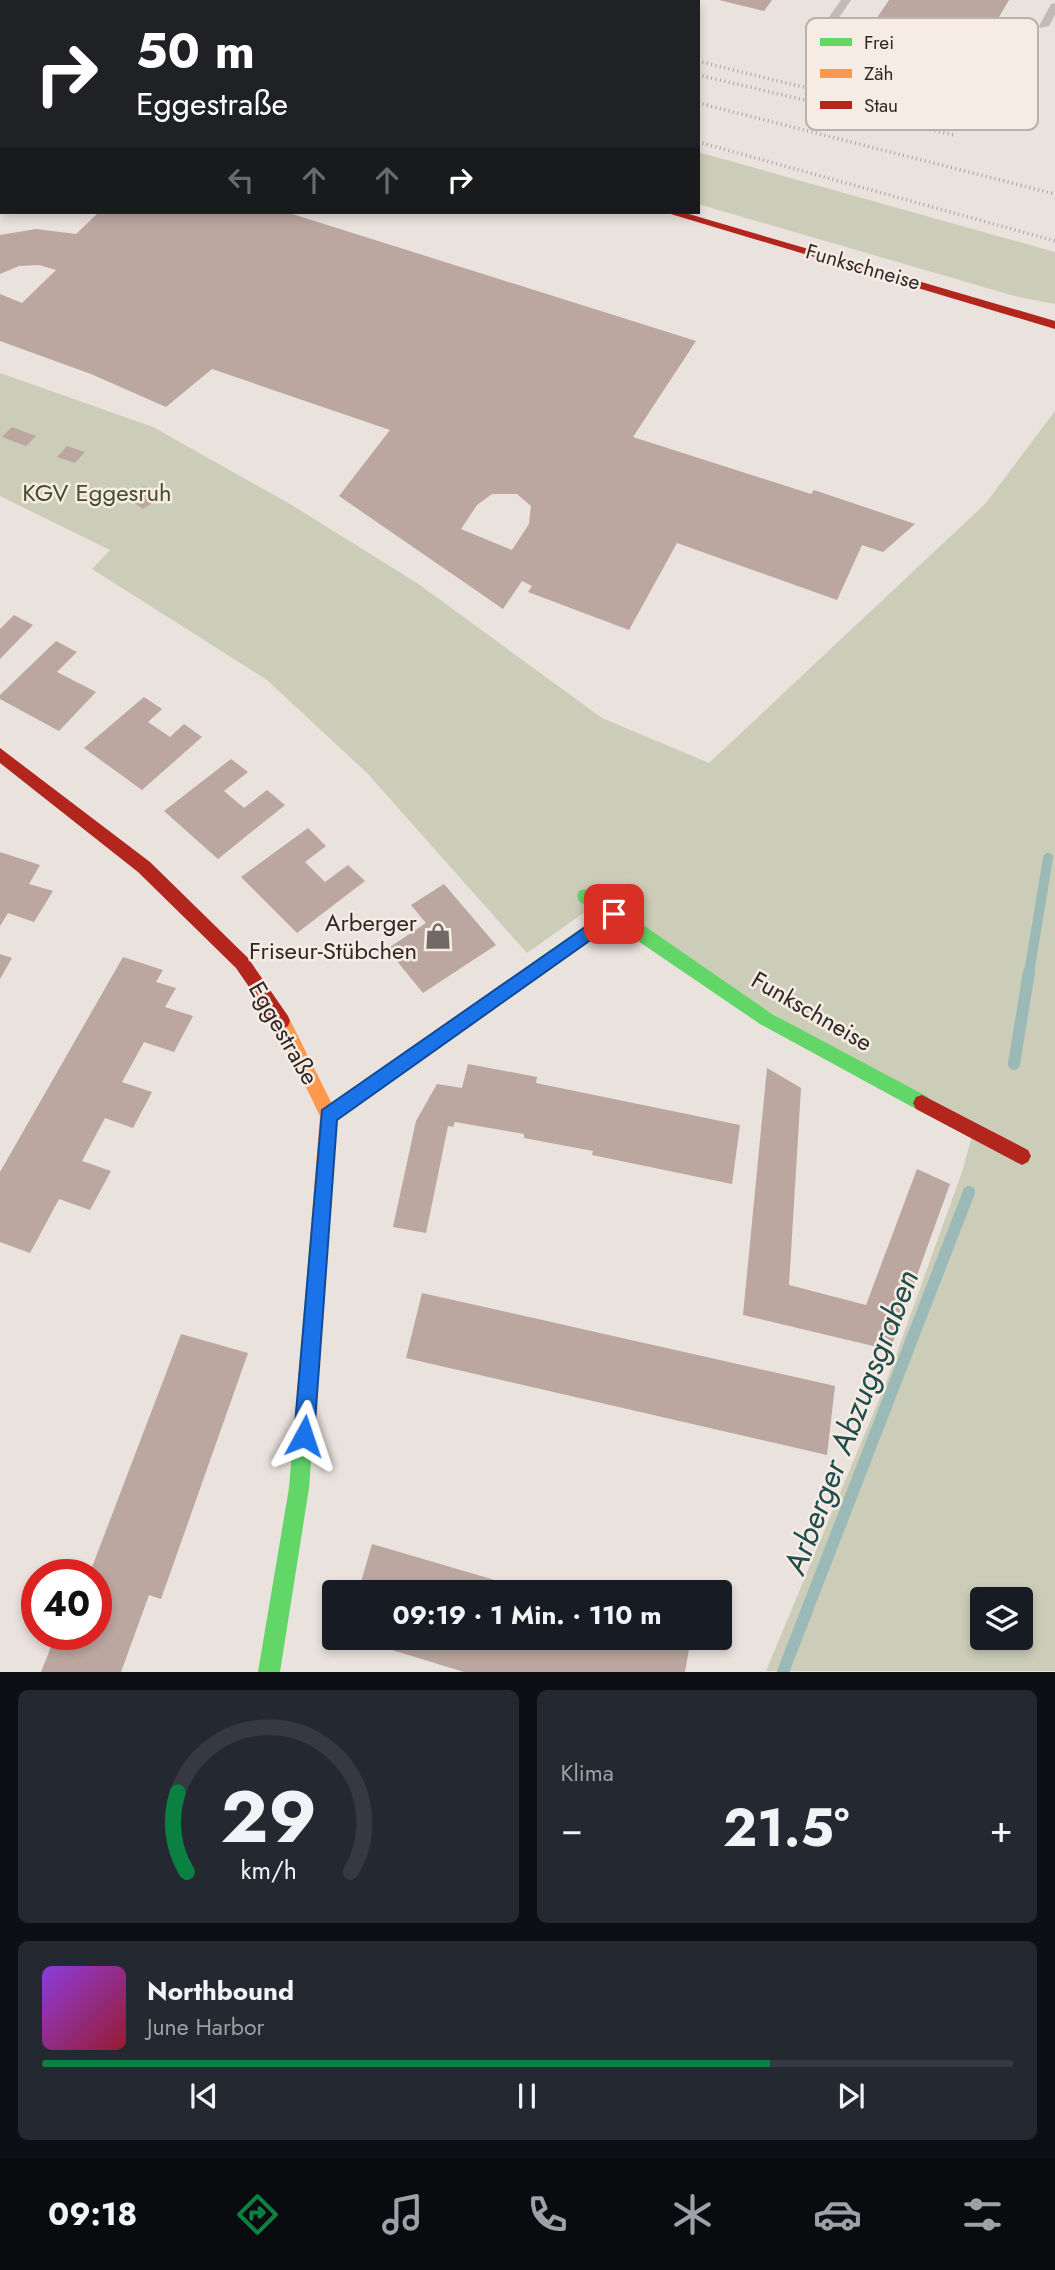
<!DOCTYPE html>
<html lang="de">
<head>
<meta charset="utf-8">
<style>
	body { margin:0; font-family:Jost,sans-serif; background:#242831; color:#f1f3f6; height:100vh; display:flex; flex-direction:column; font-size:26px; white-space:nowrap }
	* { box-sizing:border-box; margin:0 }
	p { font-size:23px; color:#9ea1a6 }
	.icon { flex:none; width:38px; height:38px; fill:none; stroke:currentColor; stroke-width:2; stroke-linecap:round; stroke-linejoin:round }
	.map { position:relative; height:1672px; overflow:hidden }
	.side { display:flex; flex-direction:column; gap:18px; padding:18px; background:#0d0f14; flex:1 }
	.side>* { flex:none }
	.top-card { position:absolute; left:0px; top:0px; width:700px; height:214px; box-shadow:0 4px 10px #0003; background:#202124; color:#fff; overflow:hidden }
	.buttons { position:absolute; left:970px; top:1587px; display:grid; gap:14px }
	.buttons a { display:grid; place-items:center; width:63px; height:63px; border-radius:7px; background:#171b24; box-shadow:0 4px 10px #0003; font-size:35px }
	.speed { position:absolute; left:21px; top:1559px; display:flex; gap:14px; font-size:35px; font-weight:700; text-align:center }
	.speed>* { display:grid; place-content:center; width:91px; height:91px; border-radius:50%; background:#171b24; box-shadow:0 4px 10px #0003; line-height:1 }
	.speed .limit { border:10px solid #d22; background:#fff; color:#111 }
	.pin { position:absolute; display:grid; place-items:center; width:60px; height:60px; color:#fff; margin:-30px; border-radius:14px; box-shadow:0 4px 10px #0006 }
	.me { position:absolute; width:77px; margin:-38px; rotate:5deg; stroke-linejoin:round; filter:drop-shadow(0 0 5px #0008) }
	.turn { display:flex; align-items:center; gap:24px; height:147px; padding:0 21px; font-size:32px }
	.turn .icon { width:91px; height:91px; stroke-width:2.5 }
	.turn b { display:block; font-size:49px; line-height:60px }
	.lanes { display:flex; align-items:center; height:66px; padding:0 21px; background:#0003; justify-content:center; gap:35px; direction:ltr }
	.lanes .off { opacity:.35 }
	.big { font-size:52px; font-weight:700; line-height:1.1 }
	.side .widget { flex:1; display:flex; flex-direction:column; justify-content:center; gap:10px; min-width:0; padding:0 24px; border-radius:10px; background:#242831 }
	.side .dial { align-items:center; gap:0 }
	.dial svg { height:182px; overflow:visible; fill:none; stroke:#363941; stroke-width:7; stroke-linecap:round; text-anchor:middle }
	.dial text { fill:#f1f3f6; stroke:none }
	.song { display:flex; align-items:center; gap:21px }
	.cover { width:84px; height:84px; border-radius:10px; background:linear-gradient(135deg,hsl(270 70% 55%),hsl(350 70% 35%)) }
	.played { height:7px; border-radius:4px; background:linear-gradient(90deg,#0b8043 75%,#363941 75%) }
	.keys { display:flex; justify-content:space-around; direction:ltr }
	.heat { display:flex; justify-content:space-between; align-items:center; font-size:38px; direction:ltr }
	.side .tiles { flex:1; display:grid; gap:18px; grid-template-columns:1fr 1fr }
	.widget:last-child { grid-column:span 2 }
	.trip { position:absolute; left:322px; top:1580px; width:410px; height:70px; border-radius:7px; background:#171b24; box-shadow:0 4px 10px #0003; font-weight:700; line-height:70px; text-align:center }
	.menu { display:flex; height:112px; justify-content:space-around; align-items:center; background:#090b0e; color:#9ea1a6 }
	.menu .icon { width:49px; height:49px }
	.menu .current { color:#0b8043 }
	.menu b { font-size:32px; color:#f1f3f6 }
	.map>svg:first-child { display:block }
	.green { fill:#cccdb8; fill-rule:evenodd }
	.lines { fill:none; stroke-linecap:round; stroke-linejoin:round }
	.stream-far1 { stroke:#9bb9b6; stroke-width:10 }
	.stream { stroke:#9bb9b6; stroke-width:12 }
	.building { fill:#bba6a0; fill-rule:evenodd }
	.lane { fill:#c1bab6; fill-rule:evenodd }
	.street { fill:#c1bab6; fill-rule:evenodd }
	.fast { fill:#63d668; fill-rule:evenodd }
	.slow { fill:#ff974d; fill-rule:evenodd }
	.jam { fill:#b3261e; fill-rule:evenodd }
	.rail { stroke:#a9a3a0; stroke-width:3.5; stroke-dasharray:1 3.5; stroke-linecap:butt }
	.route { fill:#1a73e8; stroke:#114b97; stroke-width:2 }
	.labels { text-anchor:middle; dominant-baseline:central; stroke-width:5; stroke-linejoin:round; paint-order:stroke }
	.far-street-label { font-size:21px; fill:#312826; stroke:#f6ece4 }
	.park-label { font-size:24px; fill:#444d2c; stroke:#f6ece4 }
	.poi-label { font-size:24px; fill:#312826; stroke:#f6ece4; text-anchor:end }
	.street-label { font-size:24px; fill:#312826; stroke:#f6ece4 }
	.near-water-label { font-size:32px; font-style:italic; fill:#204e4d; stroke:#f6ece4 }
	.key { fill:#f6ece4; stroke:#bbb1ab; stroke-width:2 }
	.key-label { font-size:19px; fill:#312826 }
</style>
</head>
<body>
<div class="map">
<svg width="1055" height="1672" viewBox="0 0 1055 1672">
	<rect width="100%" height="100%" fill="#e9e2dd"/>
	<!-- green -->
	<g class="green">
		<path d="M698,152L1055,252V304L1018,297L698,204Z"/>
		<path d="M0,373L153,427L290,504L417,583L602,718L709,763L985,504L1055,411V1671H766L886,1383L962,1172L973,1132L592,907L527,953L367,773L267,680L92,569L110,550L0,496ZM982,1600H1020V1638H982Z"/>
	</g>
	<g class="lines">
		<!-- stream-far1 -->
		<path class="stream-far1" d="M1029,973L1048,858"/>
		<!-- stream -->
		<g class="stream">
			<path d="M1014,1064L1029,972"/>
			<path d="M783,1672L969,1192"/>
		</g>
	</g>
	<!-- building -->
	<g class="building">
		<path d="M719,0H772L764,11Z"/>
		<path d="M889,0H1009L963,78L839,46L850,30L866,34Z"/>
		<path d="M99,212H286L696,341L633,437L811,494L814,490L915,524L883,552L862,545L837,600L677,543L629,630L528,592L532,586L522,581L503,609L339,496L390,430L212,369L166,407L91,374L0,341V294L22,303L56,270L39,265L19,266L0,274V235L36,229L76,234ZM492,494H517L531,506L529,524L512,550L461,529L477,505Z"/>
		<path d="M12,427L36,436L26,446L2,437Z"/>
		<path d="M67,446L85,452L75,463L57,457Z"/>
		<path d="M144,486L161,497L143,509L127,498Z"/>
		<path d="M14,615L33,625L0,659V629Z"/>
		<path d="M56,641L77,652L57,672L96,692L59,731L0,699V695Z"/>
		<path d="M144,697L162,709L148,722L170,737L184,724L202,737L142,790L84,748Z"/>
		<path d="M231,759L248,772L224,791L244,808L267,790L285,805L218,859L164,811Z"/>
		<path d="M308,828L326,846L305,862L325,882L348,865L365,881L297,933L241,877Z"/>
		<path d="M0,852L40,865L29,884L53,891L34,922L8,913L0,926Z"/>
		<path d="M444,884L496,945L423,993L387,949L426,923L411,905Z"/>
		<path d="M0,954L12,958L0,979Z"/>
		<path d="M123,957L163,970L156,982L176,988L165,1007L193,1016L174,1052L144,1042L122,1082L152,1092L133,1128L105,1118L82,1161L111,1171L90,1210L59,1199L30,1253L0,1242V1172Z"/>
		<path d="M468,1064L537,1077L536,1083L740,1125L732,1184L592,1155L593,1151L524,1138V1134L455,1122L453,1127L448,1126L426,1233L393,1227L416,1121L437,1084L462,1088Z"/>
		<path d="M767,1068L801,1088L789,1285L866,1305L917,1169L950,1184L890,1350L743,1315Z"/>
		<path d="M422,1293L835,1386L827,1455L406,1358Z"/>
		<path d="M181,1334L248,1353L161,1599L149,1595L121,1672H41L56,1634H96V1575H89Z"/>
		<path d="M372,1544L536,1592H358Z"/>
		<path d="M353,1638H691L685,1672H464Z"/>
	</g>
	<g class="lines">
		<!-- lane -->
		<g class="lane">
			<path d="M841,0H851L836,22H828L827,20Z"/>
			<path d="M1055,3V15L1049,26L1040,28L1039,26L1051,4Z"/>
			<rect x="0" y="131" width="2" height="6"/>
		</g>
		<!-- street -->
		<rect class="street" x="0" y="69" width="2" height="14"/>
		<!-- fast -->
		<g class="fast">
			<path d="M585,889L620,909L772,1014L928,1097L931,1103L928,1109L922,1111L916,1109L760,1024L613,924L523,988L517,990L511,988L509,983L511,978L600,915L579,901L577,896L579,891Z"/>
			<path d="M318,1243L325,1246L327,1252L309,1488L280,1672H258L289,1488L309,1252L311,1246Z"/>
		</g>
		<!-- slow -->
		<path class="slow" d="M517,976L523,978L525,983L523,988L337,1120L327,1252L325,1258L318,1261L311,1258L309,1252L320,1116L274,1021L276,1016L282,1013L288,1016L332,1104Z"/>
		<!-- jam -->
		<g class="jam">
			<path d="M664,212H682L1055,321V329Z"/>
			<path d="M0,748L150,862L248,958L288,1016L290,1021L288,1026L282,1029L276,1026L236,968L138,872L0,763Z"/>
			<path d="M922,1095L1028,1150L1031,1156L1028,1162L1022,1165L1016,1162L916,1109L913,1103L916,1097Z"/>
		</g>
		<!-- rail -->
		<g class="rail">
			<path d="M184,0L191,2"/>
			<path d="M222,0L229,2"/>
			<path d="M309,0L315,2"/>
			<path d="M368,0L374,2"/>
			<path d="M408,0L414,2"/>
			<path d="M458,0L465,2"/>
			<path d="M698,61L794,85L968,120"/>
			<path d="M698,75L954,135"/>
			<path d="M698,103L1055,194"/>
			<path d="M698,142L1055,241"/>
		</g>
	</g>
	<!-- route -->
	<path class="route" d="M614,907L620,909L622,914L620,919L337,1120L314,1436L311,1443L304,1446L297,1443L294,1436L322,1110Z"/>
	<!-- icons -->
	<defs>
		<symbol id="shop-bare" viewBox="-9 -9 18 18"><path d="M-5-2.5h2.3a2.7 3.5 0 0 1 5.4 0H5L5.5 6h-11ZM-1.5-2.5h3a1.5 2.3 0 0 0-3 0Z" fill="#716966" stroke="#f6ece4" stroke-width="2.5" paint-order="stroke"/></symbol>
	</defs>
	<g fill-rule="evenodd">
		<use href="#shop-bare" x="419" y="917" width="38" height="38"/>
	</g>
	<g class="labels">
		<!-- far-street labels -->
		<g class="far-street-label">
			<text transform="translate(863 267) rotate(16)">Funkschneise</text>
		</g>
		<!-- park labels -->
		<g class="park-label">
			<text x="97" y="492">KGV Eggesruh</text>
		</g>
		<!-- poi labels -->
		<g class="poi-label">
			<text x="417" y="922">Arberger<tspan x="417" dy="28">Friseur-Stübchen</tspan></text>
		</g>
		<!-- street labels -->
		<g class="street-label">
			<text transform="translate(812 1011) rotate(30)">Funkschneise</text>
			<text transform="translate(284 1033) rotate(60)">Eggestraße</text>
		</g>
		<!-- near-water labels -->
		<g class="near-water-label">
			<text transform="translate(851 1422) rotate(-69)">Arberger Abzugsgraben</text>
		</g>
	</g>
	<!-- legend -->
	<rect x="806" y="18" width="232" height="112" rx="10" class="key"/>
	<rect x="820" y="38" width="32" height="8" fill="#63d668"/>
	<rect x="820" y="69" width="32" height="9" fill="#ff974d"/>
	<rect x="820" y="101" width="32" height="8" fill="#b3261e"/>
	<g class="key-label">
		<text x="864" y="49">Frei</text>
		<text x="864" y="80">Zäh</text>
		<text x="864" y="112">Stau</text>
	</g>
</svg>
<div class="buttons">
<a><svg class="icon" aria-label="layers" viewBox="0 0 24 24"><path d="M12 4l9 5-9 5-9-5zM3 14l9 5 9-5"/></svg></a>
</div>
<div class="speed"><div class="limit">40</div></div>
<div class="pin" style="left:614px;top:914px;background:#d93025"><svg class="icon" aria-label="arrive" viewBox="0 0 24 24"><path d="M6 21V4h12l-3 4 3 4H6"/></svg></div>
<svg class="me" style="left:304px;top:1436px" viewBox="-20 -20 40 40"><path d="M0-17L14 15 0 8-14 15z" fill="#1a73e8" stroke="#fff" stroke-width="4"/></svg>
<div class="trip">09:19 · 1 Min. · 110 m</div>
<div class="top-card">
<div class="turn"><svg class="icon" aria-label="right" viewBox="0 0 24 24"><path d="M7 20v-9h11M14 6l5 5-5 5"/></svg><div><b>50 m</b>Eggestraße</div></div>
<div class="lanes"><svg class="icon off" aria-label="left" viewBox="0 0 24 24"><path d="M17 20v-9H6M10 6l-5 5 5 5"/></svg><svg class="icon off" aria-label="ahead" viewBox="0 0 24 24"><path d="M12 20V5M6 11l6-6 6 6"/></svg><svg class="icon off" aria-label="ahead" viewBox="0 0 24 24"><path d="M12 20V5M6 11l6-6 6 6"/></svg><svg class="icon" aria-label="right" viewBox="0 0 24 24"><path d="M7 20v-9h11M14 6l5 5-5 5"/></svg></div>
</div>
</div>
<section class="side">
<div class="tiles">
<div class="widget dial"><svg viewBox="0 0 100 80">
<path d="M14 69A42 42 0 1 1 86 69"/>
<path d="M14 69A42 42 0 0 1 10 34" stroke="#0b8043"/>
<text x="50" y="56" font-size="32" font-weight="700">29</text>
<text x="50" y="72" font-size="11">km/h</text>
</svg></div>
<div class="widget"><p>Klima</p>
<div class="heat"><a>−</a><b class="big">21.5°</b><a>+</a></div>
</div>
<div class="widget">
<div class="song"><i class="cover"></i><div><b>Northbound</b><p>June Harbor</p></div></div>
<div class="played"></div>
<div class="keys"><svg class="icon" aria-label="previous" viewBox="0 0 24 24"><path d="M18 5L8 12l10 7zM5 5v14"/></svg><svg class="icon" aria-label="pause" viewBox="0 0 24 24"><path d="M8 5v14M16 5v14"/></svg><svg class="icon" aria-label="next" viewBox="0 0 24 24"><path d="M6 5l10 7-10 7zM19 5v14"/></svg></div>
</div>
</div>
</section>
<nav class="menu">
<b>09:18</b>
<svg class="icon current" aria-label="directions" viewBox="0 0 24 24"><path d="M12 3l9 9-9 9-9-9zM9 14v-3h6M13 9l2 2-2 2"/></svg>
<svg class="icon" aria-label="music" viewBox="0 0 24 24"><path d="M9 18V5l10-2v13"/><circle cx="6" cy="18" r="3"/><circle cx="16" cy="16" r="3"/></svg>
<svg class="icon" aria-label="phone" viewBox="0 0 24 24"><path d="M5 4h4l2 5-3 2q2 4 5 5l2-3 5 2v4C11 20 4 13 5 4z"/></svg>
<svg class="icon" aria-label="climate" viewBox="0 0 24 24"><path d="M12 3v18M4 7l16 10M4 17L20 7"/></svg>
<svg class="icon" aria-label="car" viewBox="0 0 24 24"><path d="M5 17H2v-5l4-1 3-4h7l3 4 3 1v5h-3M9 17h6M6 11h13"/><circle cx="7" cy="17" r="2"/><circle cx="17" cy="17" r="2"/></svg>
<svg class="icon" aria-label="filters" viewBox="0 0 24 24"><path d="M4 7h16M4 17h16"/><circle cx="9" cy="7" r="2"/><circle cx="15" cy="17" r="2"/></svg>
</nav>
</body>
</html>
